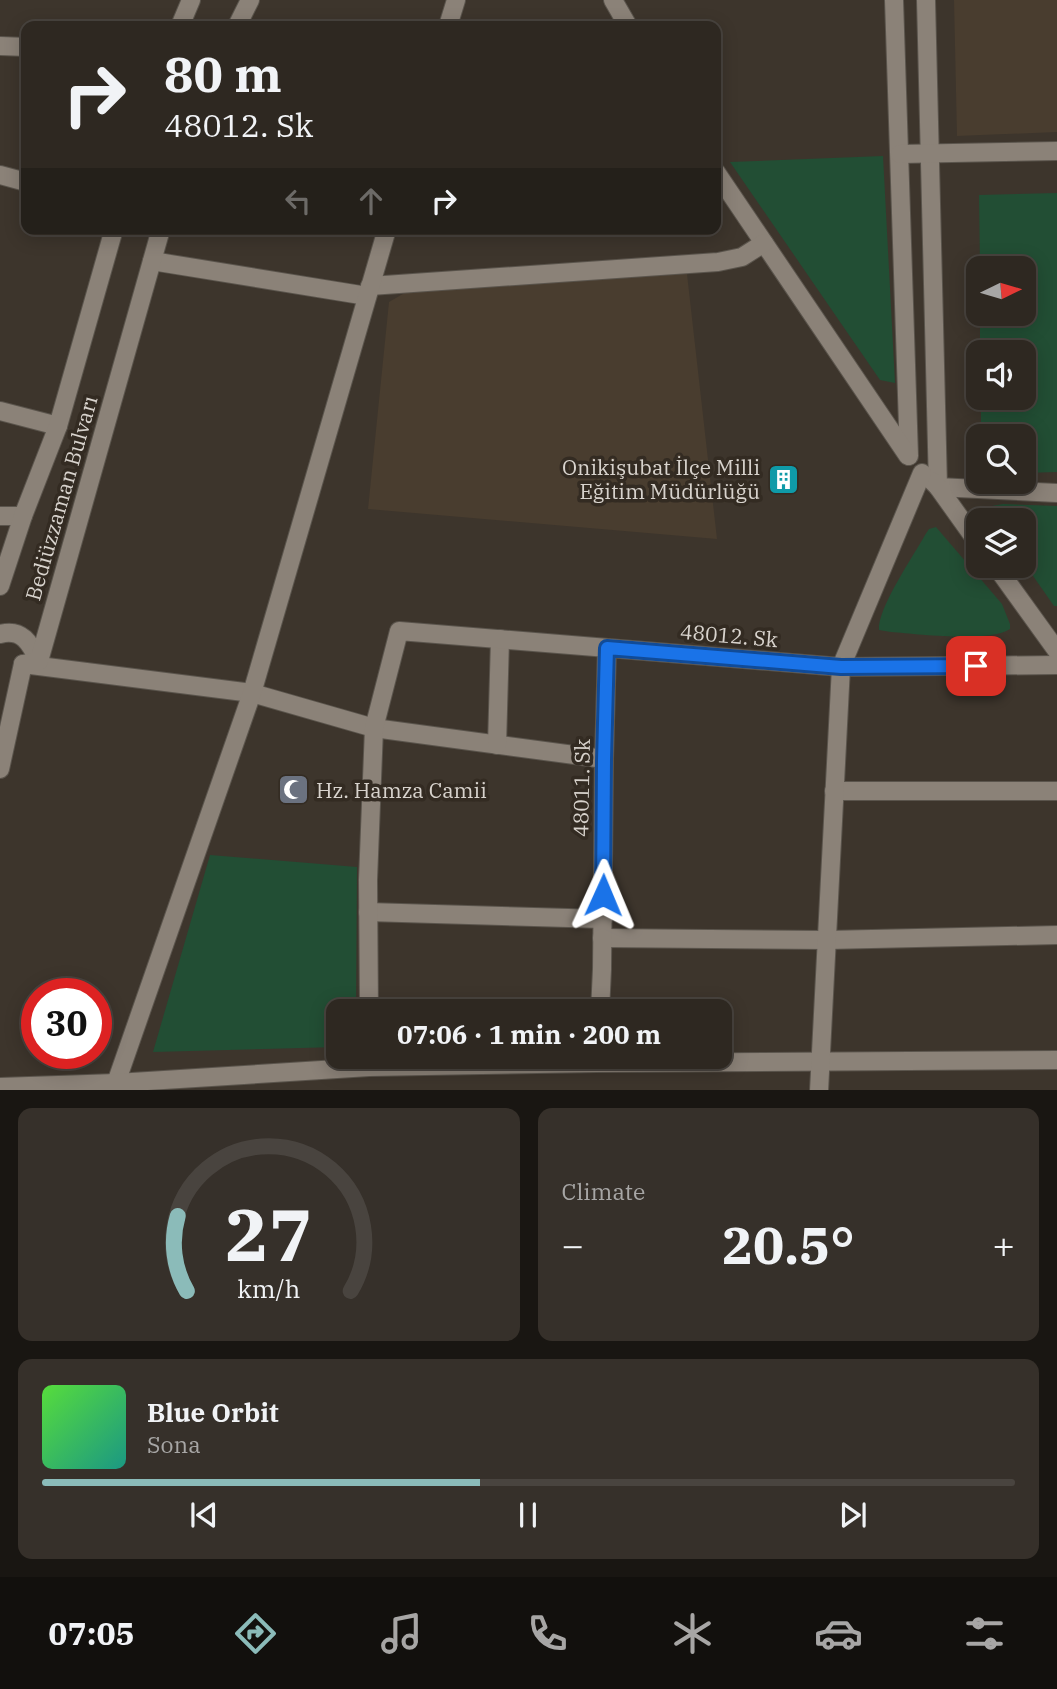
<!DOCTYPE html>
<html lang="en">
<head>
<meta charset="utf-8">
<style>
	body { margin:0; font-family:"IBM Plex Serif",serif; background:#36302a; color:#f1f3f6; height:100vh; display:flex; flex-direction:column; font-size:26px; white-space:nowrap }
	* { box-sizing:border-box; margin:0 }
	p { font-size:23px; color:#a7a6a5 }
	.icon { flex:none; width:38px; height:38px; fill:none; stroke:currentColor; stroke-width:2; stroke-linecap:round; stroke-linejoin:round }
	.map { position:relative; height:1090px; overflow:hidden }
	.side { display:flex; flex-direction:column; gap:18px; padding:18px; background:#191612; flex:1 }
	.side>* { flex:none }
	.top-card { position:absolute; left:21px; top:21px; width:700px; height:214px; border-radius:14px; box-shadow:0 4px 18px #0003,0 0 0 2px #49443f; background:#2e2821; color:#f1f3f6; overflow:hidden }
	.needle { width:46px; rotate:85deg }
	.controls { position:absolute; left:966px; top:256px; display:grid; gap:14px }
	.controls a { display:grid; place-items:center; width:70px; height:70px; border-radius:14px; background:#2e2821; box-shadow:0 4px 18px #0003,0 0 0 2px #49443f; font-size:35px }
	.speed { position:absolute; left:21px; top:978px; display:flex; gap:14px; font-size:35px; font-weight:700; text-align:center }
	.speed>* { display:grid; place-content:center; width:91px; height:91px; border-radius:50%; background:#2e2821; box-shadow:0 4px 18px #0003,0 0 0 2px #49443f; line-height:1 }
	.speed .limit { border:10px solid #d22; background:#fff; color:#111 }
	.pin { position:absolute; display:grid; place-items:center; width:60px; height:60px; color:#fff; margin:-30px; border-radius:14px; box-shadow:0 4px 10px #0006 }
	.me { position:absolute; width:77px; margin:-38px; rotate:1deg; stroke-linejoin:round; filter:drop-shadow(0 0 5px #0008) }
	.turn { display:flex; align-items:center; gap:24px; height:147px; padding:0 28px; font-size:32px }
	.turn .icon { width:91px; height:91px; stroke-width:2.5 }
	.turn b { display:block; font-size:49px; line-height:60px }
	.lanes { display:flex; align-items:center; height:66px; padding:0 28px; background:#0003; justify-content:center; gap:35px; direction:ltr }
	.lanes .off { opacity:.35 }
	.big { font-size:52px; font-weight:700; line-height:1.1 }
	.side .tile { flex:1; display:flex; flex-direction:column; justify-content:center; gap:10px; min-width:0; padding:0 24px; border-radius:14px; background:#36302a }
	.side .dial { align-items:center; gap:0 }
	.dial svg { height:182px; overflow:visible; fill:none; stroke:#49443f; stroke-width:7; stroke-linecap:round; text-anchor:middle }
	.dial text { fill:#f1f3f6; stroke:none }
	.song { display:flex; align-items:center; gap:21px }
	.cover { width:84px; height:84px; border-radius:10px; background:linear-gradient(135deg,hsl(110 70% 55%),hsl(170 70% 35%)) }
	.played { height:7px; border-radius:4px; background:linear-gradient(90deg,#8bbbb9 45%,#49443f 45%) }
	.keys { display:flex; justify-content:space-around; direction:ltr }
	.heat { display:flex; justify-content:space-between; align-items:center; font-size:38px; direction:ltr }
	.side .tiles { flex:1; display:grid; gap:18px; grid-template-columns:1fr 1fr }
	.tile:last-child { grid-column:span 2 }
	.trip { position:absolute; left:326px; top:999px; width:406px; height:70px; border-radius:14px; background:#2e2821; box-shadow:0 4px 18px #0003,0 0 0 2px #49443f; font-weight:700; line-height:70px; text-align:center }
	.menu { display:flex; height:112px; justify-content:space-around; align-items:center; background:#12100d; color:#a7a6a5 }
	.menu .icon { width:49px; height:49px }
	.menu .current { color:#8bbbb9 }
	.menu b { font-size:32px; color:#f1f3f6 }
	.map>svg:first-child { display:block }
	.built { fill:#493d2f }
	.green { fill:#224e34 }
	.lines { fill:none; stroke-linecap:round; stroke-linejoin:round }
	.minor-casing { stroke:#5a544c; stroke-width:20 }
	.minor { stroke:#8b8278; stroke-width:18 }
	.route-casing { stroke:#114b97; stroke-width:18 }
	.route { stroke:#1a73e8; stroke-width:12 }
	.labels { text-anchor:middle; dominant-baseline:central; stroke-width:7; stroke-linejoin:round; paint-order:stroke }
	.poi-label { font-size:21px; fill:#d8d3cd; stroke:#332b22; text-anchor:end }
	.street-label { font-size:21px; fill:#d8d3cd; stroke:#332b22 }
</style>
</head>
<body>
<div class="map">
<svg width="1057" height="1091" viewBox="0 0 1057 1091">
	<rect width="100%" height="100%" fill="#3d352c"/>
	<!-- built -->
	<g class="built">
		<path d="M954,0H1057V132L957,136Z"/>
		<path d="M687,274L717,539L368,509L389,302L408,291Z"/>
	</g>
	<!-- green -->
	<g class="green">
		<path d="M883,156L895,383L880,380L730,162Z"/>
		<path d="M1057,193V472L1024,473V436H981V397H1024V352H980V313H1024V268H980L979,195Z"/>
		<path d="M1003,504L1057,506V606H1054L1024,563V520H993L988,513L992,506Z"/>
		<path d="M936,527L1002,604L1010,624V629C989,643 917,634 891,632L879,630C877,609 914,555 925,535L929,529Z"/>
		<path d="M210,855L357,867L356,1011L338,1012V1047L153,1052Z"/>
	</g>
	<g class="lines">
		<defs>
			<g id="minor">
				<path d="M613,0L628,26"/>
				<path d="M894,0L909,456"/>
				<path d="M926,0L938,487L1057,493"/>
				<path d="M180,26L191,0"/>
				<path d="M237,26L250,0"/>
				<path d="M448,26L456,0"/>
				<path d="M0,46L26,47"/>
				<path d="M900,154L1057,151"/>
				<path d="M716,172L908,456"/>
				<path d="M0,175L26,182"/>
				<path d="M152,261L367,296"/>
				<path d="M370,286L718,262L742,257L764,243"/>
				<path d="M0,411L58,426"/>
				<path d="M932,481L938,487L978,543"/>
				<path d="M0,516H23"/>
				<path d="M995,565L1057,651"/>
				<path d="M0,586L23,516L58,426L114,229"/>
				<path d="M0,634C22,628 30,643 39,661"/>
				<path d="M23,664L252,693L374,728L604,759"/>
				<path d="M497,745L500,639"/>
				<path d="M0,769L23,664L39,661L161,229"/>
				<path d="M834,791H1057"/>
				<path d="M368,912L603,919"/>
				<path d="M602,938L827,940L1057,935"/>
				<path d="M369,1012L368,880L374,728L399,631L841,667L1057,665"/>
				<path d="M600,1012L602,969L604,759L607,648"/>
				<path d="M116,1083L252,693L387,229"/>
				<path d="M0,1087L116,1083L369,1067L597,1063L1057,1060"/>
				<path d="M819,1091L841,667L922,473"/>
			</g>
		</defs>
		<!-- minor casing -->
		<use href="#minor" class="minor-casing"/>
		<!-- minor -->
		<use href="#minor" class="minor"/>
	</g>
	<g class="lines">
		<defs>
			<path id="route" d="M603,895L604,760L607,648L841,667L976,666"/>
		</defs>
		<!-- route casing -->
		<use href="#route" class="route-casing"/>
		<!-- route -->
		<use href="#route" class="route"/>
	</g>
	<!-- icons -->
	<defs>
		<symbol id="building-square" viewBox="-11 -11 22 22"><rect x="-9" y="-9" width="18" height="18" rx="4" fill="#0f9aa8" stroke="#332b22"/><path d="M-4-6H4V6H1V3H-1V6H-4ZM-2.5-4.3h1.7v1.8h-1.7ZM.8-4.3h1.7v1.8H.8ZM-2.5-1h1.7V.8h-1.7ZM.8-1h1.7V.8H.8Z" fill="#fff"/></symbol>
		<symbol id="mosque-square" viewBox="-11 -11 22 22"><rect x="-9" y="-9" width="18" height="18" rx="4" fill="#6b7280" stroke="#332b22"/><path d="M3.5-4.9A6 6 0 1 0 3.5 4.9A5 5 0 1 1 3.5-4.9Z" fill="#fff"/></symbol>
	</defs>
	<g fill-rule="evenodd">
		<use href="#building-square" x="766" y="462" width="35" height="35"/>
		<use href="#mosque-square" x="276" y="772" width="35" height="35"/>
	</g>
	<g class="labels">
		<!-- poi labels -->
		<g class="poi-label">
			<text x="760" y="467">Onikişubat İlçe Milli<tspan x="760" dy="24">Eğitim Müdürlüğü</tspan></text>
			<text x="316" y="790" text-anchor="start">Hz. Hamza Camii</text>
		</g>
		<!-- street labels -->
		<g class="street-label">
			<text transform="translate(61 498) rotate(-74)">Bediüzzaman Bulvarı</text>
			<text transform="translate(729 635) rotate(5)">48012. Sk</text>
			<text transform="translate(581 788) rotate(-89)">48011. Sk</text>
		</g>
	</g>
</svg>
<div class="controls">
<a><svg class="needle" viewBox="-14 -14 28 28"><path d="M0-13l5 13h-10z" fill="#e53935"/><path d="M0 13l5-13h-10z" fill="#a7a6a5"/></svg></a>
<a><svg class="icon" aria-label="sound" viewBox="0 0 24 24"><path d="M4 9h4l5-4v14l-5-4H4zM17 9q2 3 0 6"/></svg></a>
<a><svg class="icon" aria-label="search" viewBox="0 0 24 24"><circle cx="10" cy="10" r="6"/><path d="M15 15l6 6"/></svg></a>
<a><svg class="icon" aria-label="layers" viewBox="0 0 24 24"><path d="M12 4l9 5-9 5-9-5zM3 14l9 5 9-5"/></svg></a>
</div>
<div class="speed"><div class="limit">30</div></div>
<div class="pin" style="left:976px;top:666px;background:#d93025"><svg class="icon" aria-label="arrive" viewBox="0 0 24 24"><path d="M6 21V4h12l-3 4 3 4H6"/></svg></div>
<svg class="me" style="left:603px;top:895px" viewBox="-20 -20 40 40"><path d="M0-17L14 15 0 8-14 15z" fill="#1a73e8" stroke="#fff" stroke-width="4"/></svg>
<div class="trip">07:06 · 1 min · 200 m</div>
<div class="top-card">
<div class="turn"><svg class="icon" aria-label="right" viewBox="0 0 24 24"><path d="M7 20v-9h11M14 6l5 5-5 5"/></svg><div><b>80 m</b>48012. Sk</div></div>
<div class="lanes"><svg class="icon off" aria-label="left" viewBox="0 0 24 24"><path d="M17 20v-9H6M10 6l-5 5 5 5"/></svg><svg class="icon off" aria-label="ahead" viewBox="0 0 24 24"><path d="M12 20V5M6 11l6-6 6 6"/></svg><svg class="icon" aria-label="right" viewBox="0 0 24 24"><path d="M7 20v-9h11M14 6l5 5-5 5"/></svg></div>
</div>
</div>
<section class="side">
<div class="tiles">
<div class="tile dial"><svg viewBox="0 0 100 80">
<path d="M14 69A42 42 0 1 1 86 69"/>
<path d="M14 69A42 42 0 0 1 10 36" stroke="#8bbbb9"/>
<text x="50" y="56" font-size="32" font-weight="700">27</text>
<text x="50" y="72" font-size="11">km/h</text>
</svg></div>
<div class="tile"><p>Climate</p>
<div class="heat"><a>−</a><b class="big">20.5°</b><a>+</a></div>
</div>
<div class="tile">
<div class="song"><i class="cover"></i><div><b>Blue Orbit</b><p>Sona</p></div></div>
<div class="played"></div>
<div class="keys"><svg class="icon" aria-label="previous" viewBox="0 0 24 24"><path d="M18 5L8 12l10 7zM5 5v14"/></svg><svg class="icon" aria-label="pause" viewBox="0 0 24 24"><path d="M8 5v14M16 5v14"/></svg><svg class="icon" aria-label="next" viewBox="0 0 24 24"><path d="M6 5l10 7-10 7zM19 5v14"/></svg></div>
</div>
</div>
</section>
<nav class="menu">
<b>07:05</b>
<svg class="icon current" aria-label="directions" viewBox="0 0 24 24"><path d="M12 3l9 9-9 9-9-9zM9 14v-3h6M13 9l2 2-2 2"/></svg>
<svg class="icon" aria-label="music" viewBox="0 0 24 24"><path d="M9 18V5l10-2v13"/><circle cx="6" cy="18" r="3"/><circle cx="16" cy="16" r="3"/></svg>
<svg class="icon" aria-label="phone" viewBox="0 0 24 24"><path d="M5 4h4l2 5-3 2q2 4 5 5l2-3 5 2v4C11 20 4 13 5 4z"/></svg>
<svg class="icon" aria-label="climate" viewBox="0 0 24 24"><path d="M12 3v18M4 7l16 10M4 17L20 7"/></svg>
<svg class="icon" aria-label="car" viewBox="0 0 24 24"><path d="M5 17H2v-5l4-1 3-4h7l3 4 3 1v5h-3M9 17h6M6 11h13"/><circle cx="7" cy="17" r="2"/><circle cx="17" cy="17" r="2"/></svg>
<svg class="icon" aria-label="filters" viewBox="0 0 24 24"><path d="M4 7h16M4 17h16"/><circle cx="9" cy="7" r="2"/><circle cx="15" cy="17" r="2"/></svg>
</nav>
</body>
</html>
